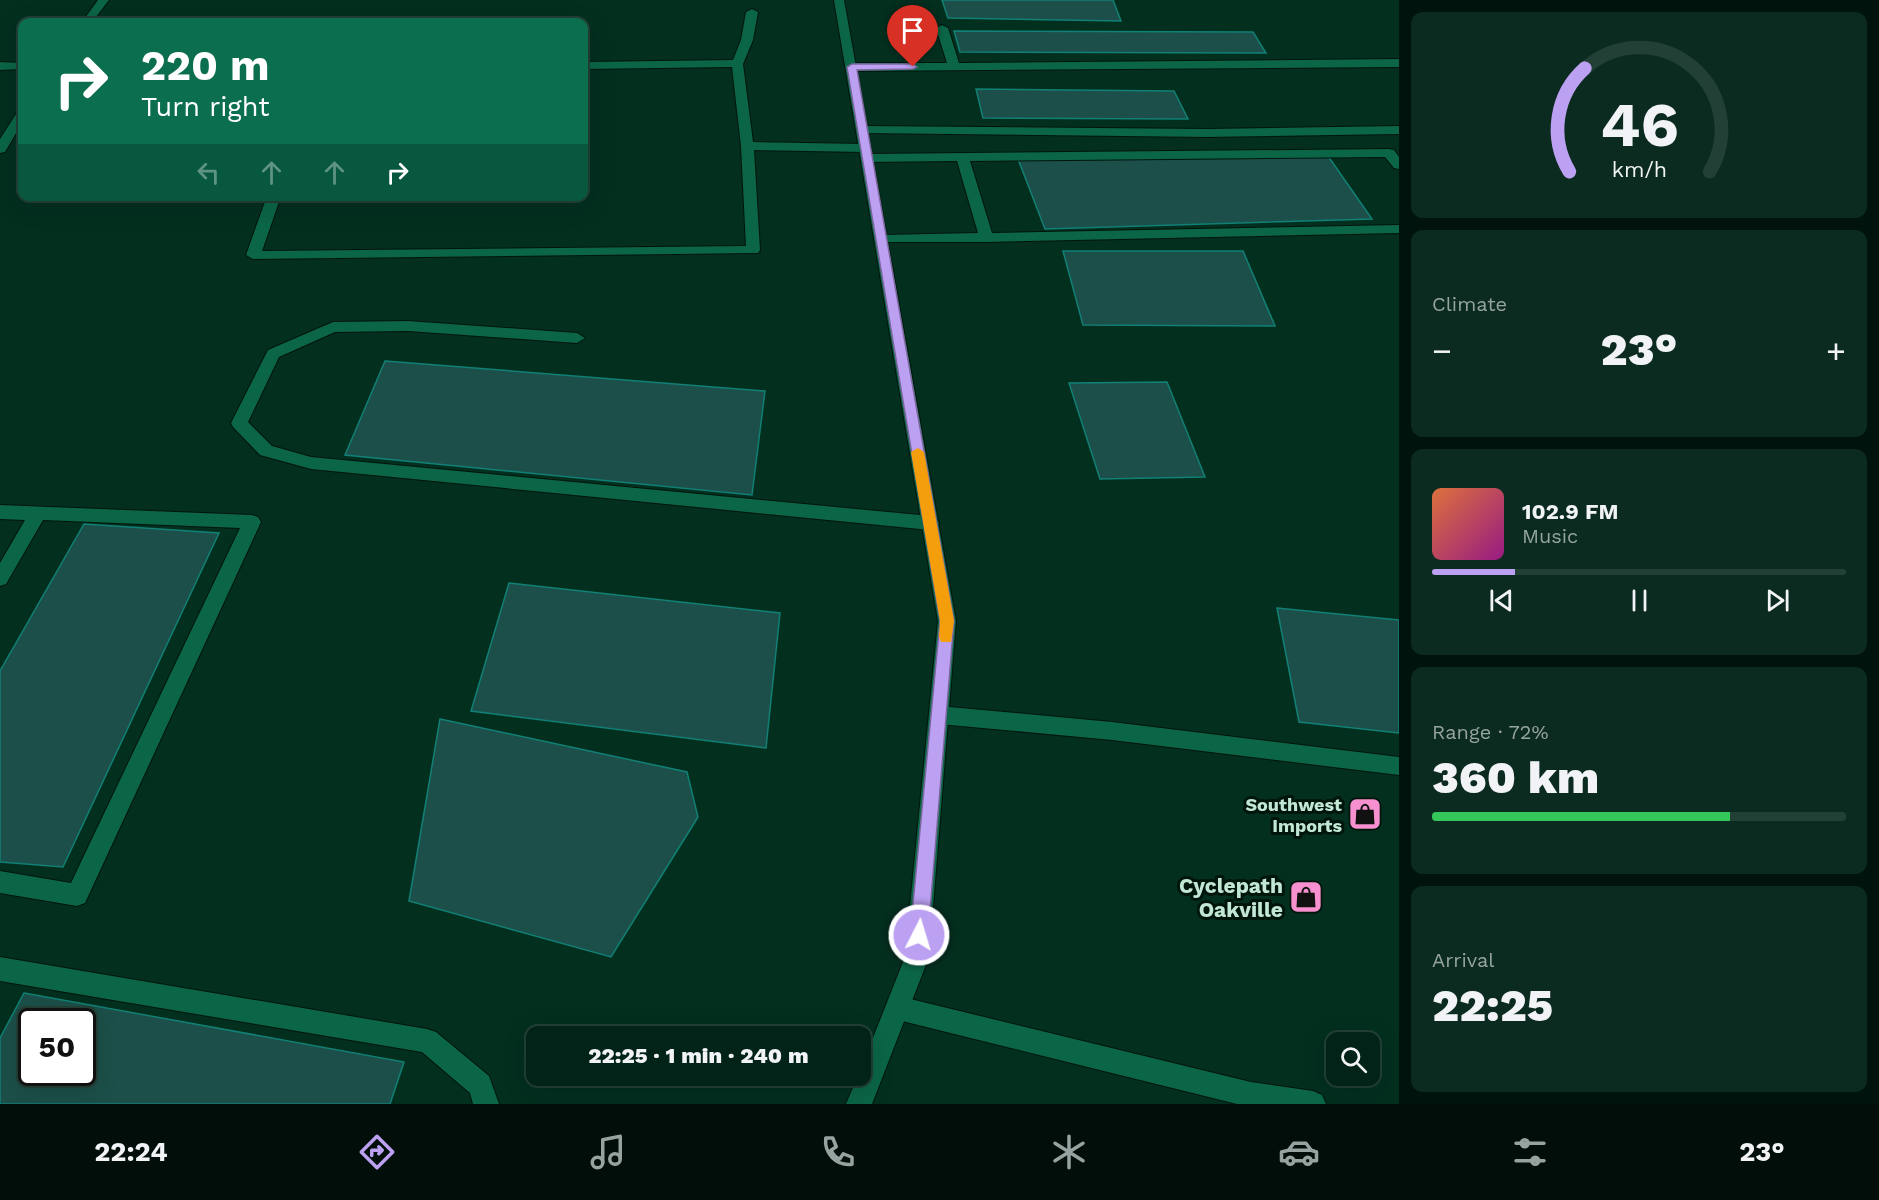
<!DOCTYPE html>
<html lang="en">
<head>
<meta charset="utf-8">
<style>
	body { margin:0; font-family:"Work Sans",sans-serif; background:#0c2b20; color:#f1f3f6; height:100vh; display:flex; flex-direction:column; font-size:22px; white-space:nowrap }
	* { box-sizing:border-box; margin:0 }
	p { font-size:20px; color:#96a4a1 }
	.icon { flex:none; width:33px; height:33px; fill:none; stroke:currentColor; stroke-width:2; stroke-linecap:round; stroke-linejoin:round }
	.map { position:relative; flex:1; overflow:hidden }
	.sheet { display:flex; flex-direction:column; gap:12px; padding:12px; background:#01130d; width:480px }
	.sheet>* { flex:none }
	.hud { position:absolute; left:18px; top:18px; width:570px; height:183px; border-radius:12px; box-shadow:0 6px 24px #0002,0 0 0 2px #234036; background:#0b6e4f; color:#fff; overflow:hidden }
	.controls { position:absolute; left:1326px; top:1032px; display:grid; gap:12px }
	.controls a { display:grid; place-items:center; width:54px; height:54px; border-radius:12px; background:#022317; box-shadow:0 6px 24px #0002,0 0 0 2px #234036; font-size:30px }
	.speed { position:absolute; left:18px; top:1008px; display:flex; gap:12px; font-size:30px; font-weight:700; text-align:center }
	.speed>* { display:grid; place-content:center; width:78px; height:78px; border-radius:50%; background:#022317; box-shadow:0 6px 24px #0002,0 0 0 2px #234036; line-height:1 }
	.speed .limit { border:3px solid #111; border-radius:9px; background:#fff; color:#111 }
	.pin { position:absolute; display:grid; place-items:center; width:51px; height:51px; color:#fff; margin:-62px -26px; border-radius:50% 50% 50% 0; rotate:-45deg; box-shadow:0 0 6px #0007 }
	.pin .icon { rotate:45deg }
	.me { position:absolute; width:66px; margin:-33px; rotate:5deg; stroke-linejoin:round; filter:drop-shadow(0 0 4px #0008) }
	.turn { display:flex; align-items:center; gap:21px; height:126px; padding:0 24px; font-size:27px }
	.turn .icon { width:78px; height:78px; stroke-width:2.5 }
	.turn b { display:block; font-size:42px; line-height:51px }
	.lanes { display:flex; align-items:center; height:57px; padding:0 24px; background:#0003; justify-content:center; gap:30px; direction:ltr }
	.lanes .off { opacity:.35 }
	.big { font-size:45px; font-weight:800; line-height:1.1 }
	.sheet .tile { flex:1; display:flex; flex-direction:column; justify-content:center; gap:9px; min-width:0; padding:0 21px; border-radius:12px; background:#0c2b20 }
	.sheet .dial { align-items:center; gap:0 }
	.dial svg { height:156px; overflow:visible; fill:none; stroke:#234036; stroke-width:7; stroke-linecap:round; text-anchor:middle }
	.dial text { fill:#f1f3f6; stroke:none }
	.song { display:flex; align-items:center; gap:18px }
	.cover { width:72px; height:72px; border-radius:9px; background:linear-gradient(135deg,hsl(20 70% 55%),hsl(310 70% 35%)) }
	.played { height:6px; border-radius:3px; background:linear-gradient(90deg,#bca0f2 20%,#234036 20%) }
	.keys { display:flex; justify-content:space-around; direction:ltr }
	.heat { display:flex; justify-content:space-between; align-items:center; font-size:33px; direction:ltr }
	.charge { height:9px; border-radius:4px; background:linear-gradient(90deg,#34c759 72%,#234036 0) }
	.trip { position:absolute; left:526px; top:1026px; width:345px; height:60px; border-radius:12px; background:#022317; box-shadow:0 6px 24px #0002,0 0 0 2px #234036; font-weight:800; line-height:60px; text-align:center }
	.tabs { display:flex; height:96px; justify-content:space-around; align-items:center; background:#010e09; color:#96a4a1 }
	.tabs .icon { width:42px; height:42px }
	.tabs .current { color:#bca0f2 }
	.tabs b { font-size:27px; color:#f1f3f6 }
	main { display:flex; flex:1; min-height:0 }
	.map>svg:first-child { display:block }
	.building { fill:#1c4f49; stroke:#118075; stroke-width:1.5; fill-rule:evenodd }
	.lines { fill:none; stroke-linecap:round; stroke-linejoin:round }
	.service-casing { stroke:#00150b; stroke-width:2 }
	.minor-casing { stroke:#00150b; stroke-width:2 }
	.secondary-casing { stroke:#00150b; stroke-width:2 }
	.service { fill:#0b6547; fill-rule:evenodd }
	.minor { fill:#0b6547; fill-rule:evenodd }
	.secondary { fill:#0b6547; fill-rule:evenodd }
	.route { fill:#bca0f2; stroke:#7a689d; stroke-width:1.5 }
	.slow { fill:#f59e0b }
	.labels { text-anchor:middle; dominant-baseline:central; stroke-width:6; stroke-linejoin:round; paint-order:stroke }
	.poi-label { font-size:18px; font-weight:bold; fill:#c2e7d4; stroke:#00150b; text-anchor:end }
	.near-poi-label { font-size:21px; font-weight:bold; fill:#c2e7d4; stroke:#00150b; text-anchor:end }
</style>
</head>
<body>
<main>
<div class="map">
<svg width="1399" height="1104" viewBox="0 0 1399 1104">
	<rect width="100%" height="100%" fill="#032f1f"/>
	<!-- building -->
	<g class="building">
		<path d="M942,0H1113L1121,21L948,18Z"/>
		<path d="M954,31L1253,32L1266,53L960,52Z"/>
		<path d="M976,89L1174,91L1188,119L983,118Z"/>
		<path d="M1328,156L1372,219L1045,229L1018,159Z"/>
		<path d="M1063,251H1243L1275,326L1083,325Z"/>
		<path d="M385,361L765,391L752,495L345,455Z"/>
		<path d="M1167,382L1205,477L1100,479L1069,383Z"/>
		<path d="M84,524L219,533L63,867L0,862V671Z"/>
		<path d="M509,583L780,613L766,748L471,711Z"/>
		<path d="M1277,608L1399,620V733L1299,722Z"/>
		<path d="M440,719L687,772L698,817L611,957L409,901Z"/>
		<path d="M24,993L404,1062L390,1104H0V1038ZM32,1022H82V1072H32Z"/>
	</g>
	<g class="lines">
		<defs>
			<g id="service">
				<path d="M752,9L758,12L753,40L743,64L753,142L865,144L871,148L865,152L754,150L760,250L758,253L253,259L246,255L267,196H281L262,251L746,246L741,146L732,67L584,69V62L733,60L741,40L746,12Z"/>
				<path d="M942,25L948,28L959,63L1399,59V67L852,71L846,67L852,63H947L936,28Z"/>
				<path d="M863,126L1207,129L1399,126V134L1207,137L859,133L857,130L859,127Z"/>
				<path d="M1389,149L1394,150L1399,157V169L1394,168L1385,157L970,161L992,233L1399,225V233L987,242H876L874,239L881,235L978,233L957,161L867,162L861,158L867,154Z"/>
				<path d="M408,321L577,333L585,338L577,343L408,331L335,332L279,357L248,422L272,446L311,457L930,516L936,518L939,523L936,528L930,530L311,469L260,455L233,427L231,423L268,350L333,322Z"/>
				<path d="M0,505L252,515L258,517L261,522L85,903L77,906L0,893V871L71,883L240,528L43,520L6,584L0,586V563L25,520L0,519Z"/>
				<path d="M939,706L1112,722L1399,757V775L1112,740L939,724L932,721L929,715L932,709Z"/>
				<path d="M0,957L427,1029L436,1032L489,1076L499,1104H473L470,1093L422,1052L0,981Z"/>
				<path d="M898,996L1251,1082L1313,1091L1322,1095L1326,1104H1237L898,1020L890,1016L886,1008L890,1000Z"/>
			</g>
			<g id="minor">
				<path d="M98,0H109L92,22H82Z"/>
				<path d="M0,62L22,63V69L0,70Z"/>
				<path d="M22,110V123L5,152L0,153V139L18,111Z"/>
			</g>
			<path id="secondary" d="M834,0H844L956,621L929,957L872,1104H846L858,1076H861V1068L905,957L938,621Z"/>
		</defs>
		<!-- service casing -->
		<use href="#service" class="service-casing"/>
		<!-- minor casing -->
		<use href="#minor" class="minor-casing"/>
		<!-- secondary casing -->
		<use href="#secondary" class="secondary-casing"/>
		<!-- service -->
		<use href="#service" class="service"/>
		<!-- minor -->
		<use href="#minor" class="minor"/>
		<!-- secondary -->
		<use href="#secondary" class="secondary"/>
	</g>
	<!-- route -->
	<path class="route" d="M852,64H913L917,67L913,69L857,70L954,621L928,935L925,941L919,943L913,941L910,935L940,621L847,67Z"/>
	<!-- slow -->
	<path class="slow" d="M918,448L924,452L954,621L951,642H941L939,637L940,621L911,452Z"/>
	<!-- icons -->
	<defs>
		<symbol id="shop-square" viewBox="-11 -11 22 22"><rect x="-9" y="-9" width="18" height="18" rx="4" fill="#f790ce" stroke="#00150b"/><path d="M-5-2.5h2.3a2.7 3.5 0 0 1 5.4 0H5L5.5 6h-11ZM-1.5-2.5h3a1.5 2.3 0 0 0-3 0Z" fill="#111"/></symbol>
	</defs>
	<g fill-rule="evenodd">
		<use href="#shop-square" x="1346" y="795" width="38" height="38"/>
		<use href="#shop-square" x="1287" y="878" width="38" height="38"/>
	</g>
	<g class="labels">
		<!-- poi labels -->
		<g class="poi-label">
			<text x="1342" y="804">Southwest<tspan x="1342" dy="21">Imports</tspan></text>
		</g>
		<!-- near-poi labels -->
		<g class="near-poi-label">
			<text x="1283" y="885">Cyclepath<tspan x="1283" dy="24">Oakville</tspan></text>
		</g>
	</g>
</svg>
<div class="controls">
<a><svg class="icon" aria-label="search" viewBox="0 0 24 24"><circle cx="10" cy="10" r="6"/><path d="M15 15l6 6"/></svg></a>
</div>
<div class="speed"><div class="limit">50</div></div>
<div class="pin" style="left:913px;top:67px;background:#d93025"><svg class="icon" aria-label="arrive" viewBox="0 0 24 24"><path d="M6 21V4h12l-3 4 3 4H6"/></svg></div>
<svg class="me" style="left:919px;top:935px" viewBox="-20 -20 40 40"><circle r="17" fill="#bca0f2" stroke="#fff" stroke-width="3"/><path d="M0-11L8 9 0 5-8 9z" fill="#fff"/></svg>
<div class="trip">22:25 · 1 min · 240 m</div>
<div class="hud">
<div class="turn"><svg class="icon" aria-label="right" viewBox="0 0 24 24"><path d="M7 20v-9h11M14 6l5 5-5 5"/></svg><div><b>220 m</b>Turn right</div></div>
<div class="lanes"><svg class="icon off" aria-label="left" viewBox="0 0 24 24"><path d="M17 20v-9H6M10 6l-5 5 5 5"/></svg><svg class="icon off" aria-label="ahead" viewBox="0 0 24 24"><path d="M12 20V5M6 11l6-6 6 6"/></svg><svg class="icon off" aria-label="ahead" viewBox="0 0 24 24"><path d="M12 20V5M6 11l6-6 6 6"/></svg><svg class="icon" aria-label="right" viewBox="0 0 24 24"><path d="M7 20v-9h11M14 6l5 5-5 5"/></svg></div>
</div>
</div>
<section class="sheet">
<div class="tile dial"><svg viewBox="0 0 100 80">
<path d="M14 69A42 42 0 1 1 86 69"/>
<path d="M14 69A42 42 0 0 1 22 16" stroke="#bca0f2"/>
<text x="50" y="56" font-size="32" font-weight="700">46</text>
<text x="50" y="72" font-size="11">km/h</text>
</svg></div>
<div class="tile"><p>Climate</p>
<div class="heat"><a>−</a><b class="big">23°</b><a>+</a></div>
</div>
<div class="tile">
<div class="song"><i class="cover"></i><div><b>102.9 FM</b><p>Music</p></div></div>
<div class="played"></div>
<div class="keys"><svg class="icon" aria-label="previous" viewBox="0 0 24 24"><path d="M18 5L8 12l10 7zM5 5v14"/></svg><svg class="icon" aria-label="pause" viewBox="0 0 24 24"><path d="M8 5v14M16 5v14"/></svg><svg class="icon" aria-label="next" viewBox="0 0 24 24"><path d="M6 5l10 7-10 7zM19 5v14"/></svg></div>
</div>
<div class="tile"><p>Range · 72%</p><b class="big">360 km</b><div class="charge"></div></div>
<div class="tile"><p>Arrival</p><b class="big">22:25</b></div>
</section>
</main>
<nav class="tabs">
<b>22:24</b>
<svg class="icon current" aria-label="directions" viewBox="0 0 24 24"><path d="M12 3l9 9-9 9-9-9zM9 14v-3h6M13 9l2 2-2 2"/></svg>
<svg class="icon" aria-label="music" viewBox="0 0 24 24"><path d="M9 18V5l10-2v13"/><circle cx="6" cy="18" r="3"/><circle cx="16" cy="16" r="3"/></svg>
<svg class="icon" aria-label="phone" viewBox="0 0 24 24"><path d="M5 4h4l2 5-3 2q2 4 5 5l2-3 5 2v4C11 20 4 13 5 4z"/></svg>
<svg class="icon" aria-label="climate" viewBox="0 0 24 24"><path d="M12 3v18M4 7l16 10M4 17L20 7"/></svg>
<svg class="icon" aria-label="car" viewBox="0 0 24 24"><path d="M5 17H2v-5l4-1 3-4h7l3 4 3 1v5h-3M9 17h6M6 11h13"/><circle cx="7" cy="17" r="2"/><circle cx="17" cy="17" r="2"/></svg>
<svg class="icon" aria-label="filters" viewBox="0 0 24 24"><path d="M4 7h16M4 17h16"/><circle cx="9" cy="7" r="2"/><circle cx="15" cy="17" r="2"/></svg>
<b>23°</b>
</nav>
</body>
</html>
